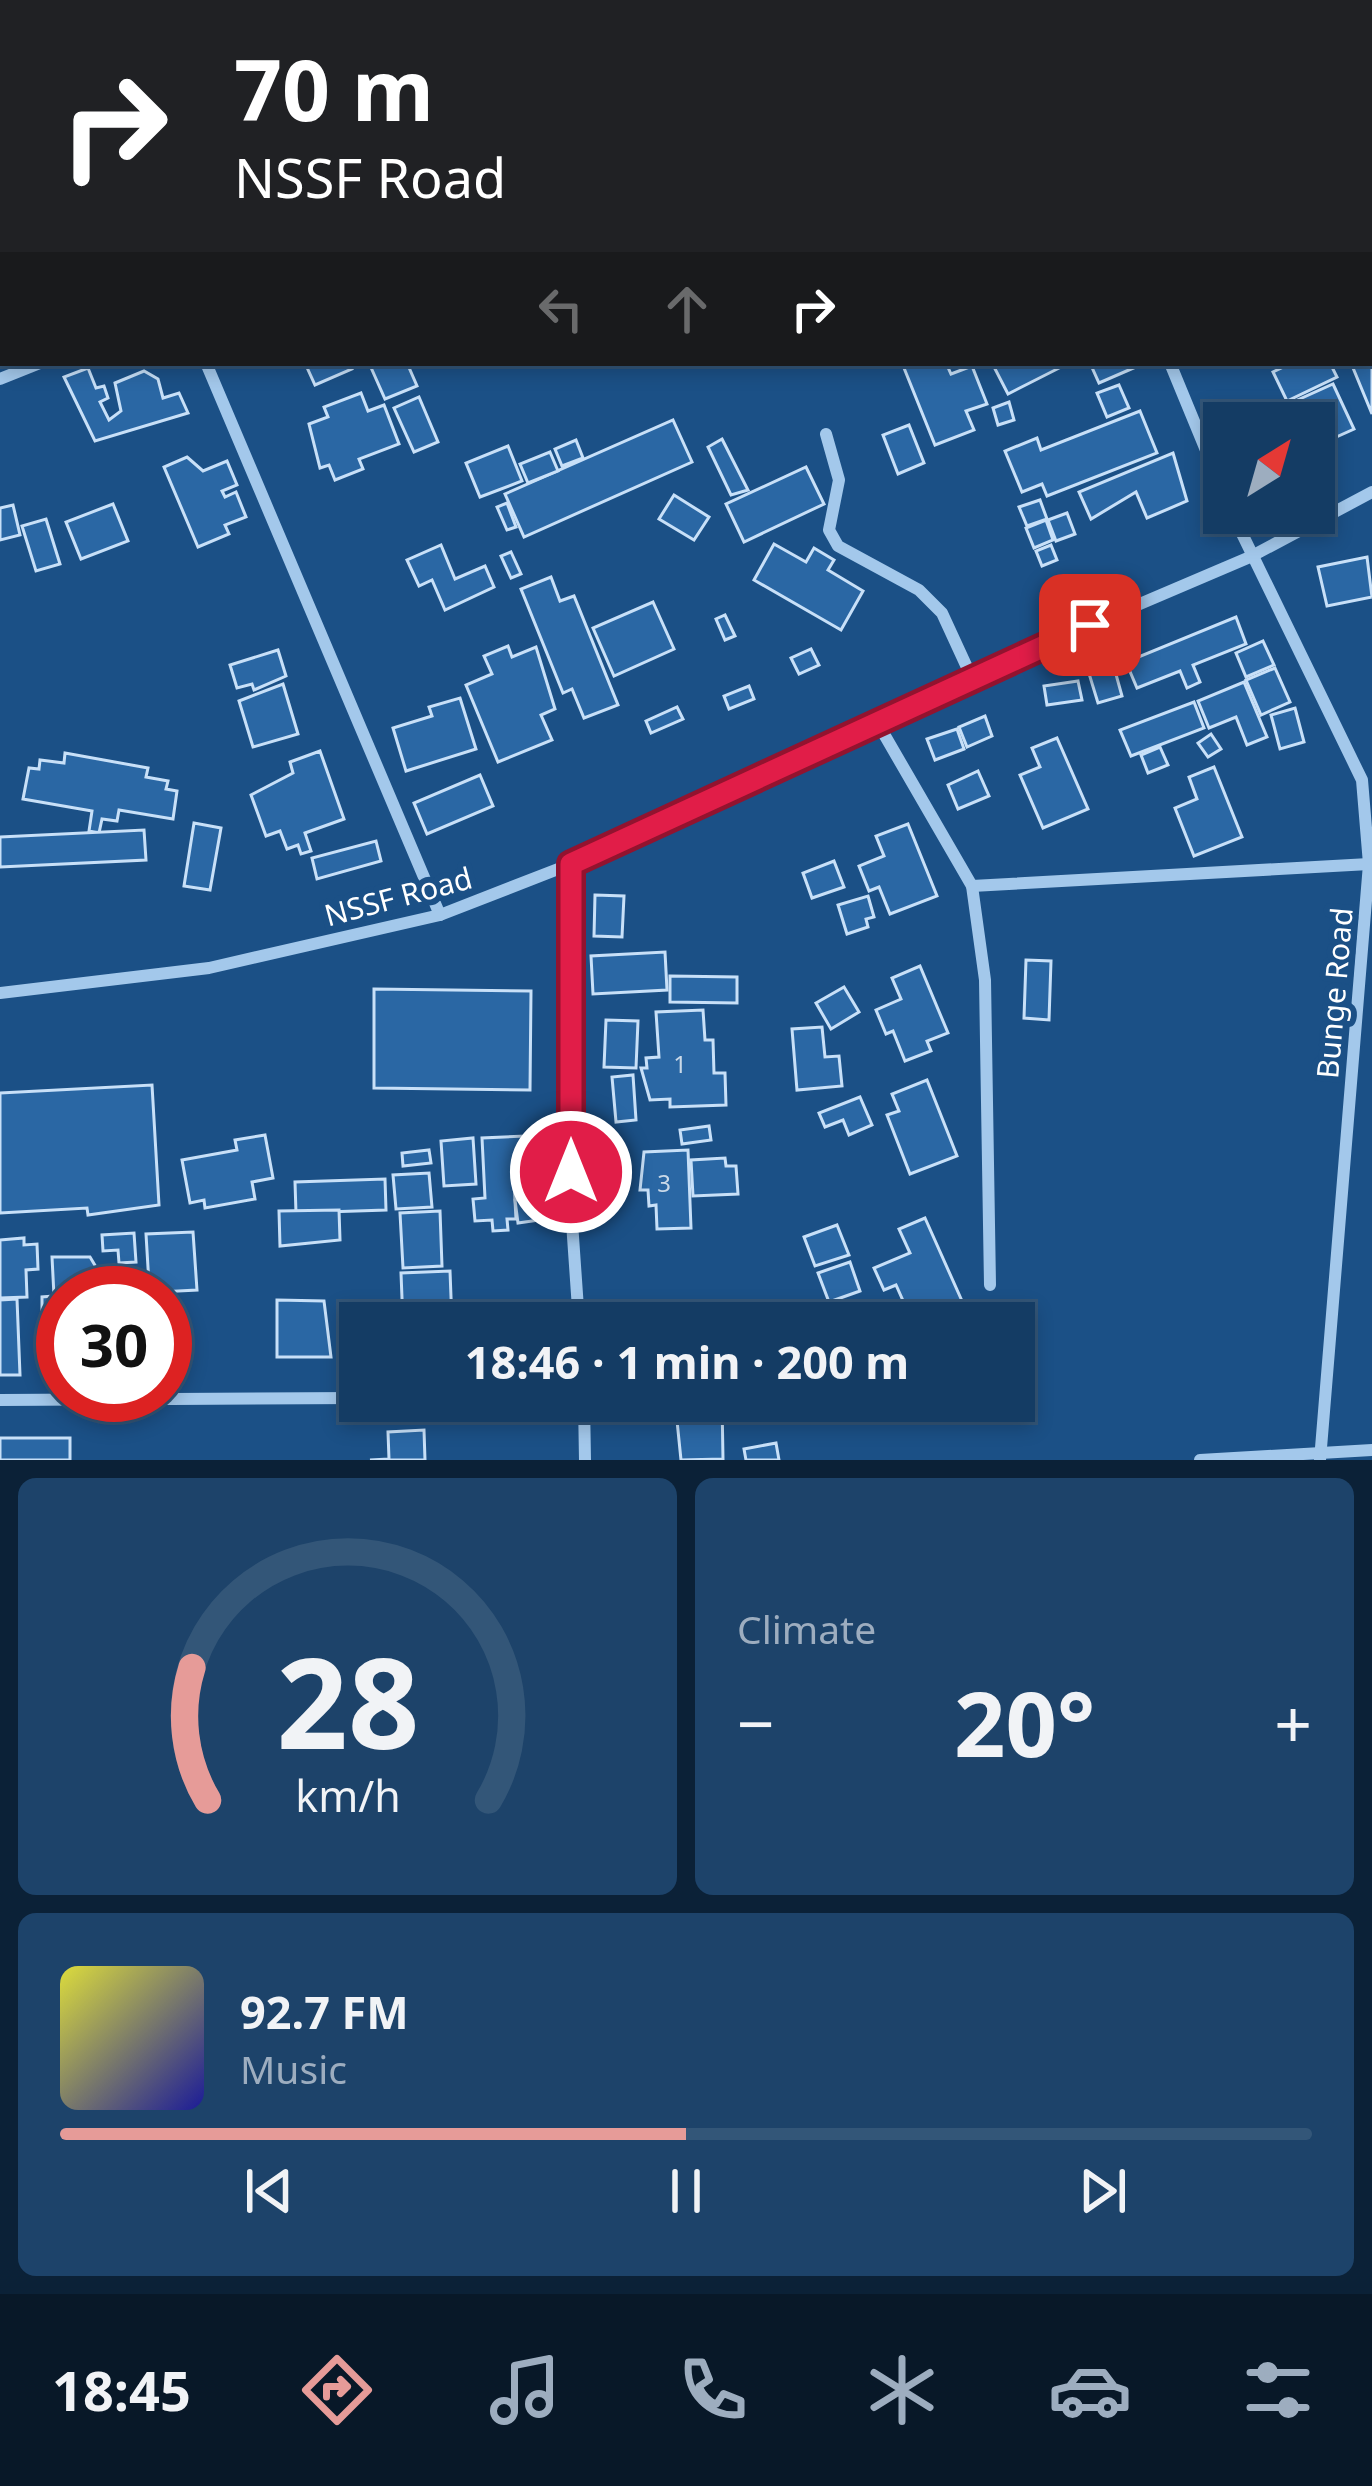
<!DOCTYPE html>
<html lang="en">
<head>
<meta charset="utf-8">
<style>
	body { margin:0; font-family:"Noto Sans",sans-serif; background:#1d436a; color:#f1f3f6; height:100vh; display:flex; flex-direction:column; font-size:45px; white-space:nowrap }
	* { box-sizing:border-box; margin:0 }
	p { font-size:39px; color:#9dadbf }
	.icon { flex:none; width:66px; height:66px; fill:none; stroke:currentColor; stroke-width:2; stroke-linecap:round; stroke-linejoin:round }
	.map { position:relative; height:1460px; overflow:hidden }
	.panel { display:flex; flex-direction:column; gap:18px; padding:18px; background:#0b2137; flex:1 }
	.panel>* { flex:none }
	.banner { position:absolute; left:0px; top:0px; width:1374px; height:366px; box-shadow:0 6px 18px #0003,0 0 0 3px #335678; background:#202124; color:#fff; overflow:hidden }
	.needle { width:78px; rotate:37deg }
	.controls { position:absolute; left:1203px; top:402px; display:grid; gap:24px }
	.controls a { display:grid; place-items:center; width:132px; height:132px; border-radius:0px; background:#143c64; box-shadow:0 6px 18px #0003,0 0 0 3px #335678; font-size:60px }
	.speed { position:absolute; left:36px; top:1266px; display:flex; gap:24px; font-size:60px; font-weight:700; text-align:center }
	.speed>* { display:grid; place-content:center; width:156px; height:156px; border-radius:50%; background:#143c64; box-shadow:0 6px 18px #0003,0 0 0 3px #335678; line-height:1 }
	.speed .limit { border:18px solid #d22; background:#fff; color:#111 }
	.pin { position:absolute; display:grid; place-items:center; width:102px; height:102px; color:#fff; margin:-51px; border-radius:24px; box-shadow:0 6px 18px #0006 }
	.me { position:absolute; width:132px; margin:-66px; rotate:0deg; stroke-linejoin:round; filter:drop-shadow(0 0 9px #0008) }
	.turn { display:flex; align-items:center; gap:42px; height:252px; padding:0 36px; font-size:54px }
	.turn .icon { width:156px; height:156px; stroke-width:2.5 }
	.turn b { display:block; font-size:84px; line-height:102px }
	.lanes { display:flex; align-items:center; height:114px; padding:0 36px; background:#0003; justify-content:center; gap:60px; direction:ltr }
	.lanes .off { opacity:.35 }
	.big { font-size:90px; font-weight:700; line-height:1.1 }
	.panel .tile { flex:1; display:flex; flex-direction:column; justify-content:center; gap:18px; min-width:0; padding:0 42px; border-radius:18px; background:#1d436a }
	.panel .dial { align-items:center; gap:0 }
	.dial svg { height:312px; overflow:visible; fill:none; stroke:#335678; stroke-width:7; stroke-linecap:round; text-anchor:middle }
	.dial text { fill:#f1f3f6; stroke:none }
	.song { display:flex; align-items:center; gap:36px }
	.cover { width:144px; height:144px; border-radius:18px; background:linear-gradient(135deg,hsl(60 70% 55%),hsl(240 70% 35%)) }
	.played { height:12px; border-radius:6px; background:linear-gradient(90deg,#e69b98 50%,#335678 50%) }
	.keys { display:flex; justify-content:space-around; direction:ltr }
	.heat { display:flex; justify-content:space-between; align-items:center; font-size:66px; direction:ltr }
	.panel .tiles { flex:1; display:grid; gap:18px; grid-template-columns:1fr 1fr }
	.tile:last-child { grid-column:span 2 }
	.trip { position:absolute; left:339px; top:1302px; width:696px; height:120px; border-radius:0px; background:#143c64; box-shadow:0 6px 18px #0003,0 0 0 3px #335678; font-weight:700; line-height:120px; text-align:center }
	.menu { display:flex; height:192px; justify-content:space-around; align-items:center; background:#081828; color:#9dadbf }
	.menu .icon { width:84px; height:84px }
	.menu .on { color:#e69b98 }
	.menu b { font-size:54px; color:#f1f3f6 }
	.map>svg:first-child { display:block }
	.building { fill:#2a67a4; stroke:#c8e0f8; stroke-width:3 }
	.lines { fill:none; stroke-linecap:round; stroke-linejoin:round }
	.street { stroke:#a3c8eb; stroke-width:12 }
	.route-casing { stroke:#92132f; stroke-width:30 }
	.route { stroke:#e11d48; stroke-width:21 }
	.labels { text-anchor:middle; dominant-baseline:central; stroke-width:12; stroke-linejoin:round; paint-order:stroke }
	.number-label { font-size:24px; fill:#cad9e8 }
	.street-label { font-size:30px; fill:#fff; stroke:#1b5086 }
</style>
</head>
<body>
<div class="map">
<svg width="1372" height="1460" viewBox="0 0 1372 1460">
	<rect width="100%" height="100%" fill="#1b5086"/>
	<!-- building -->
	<g class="building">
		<path d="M1105,0H1198L1199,3H1107Z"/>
		<path d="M1372,336V414L1351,363H1371Z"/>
		<path d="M305,363H350L352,369L315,385Z"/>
		<path d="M369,363H407L417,386L385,399Z"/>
		<path d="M902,363H946L951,374L972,366L987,404L966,411L974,430L935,445Z"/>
		<path d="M992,363H1069L1008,394Z"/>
		<path d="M1090,363H1145L1099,383Z"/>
		<path d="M1292,363H1330L1337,377L1287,401L1273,372Z"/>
		<path d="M88,368L96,388L104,386L108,398L100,402L109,420L121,411L115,383L144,371L158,379L163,398L179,393L188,413L95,441L64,377Z"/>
		<path d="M1333,384L1354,429L1314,447V423H1300L1291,403Z"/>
		<path d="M1119,385L1129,408L1107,417L1097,393Z"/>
		<path d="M361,393L368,411L384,405L399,444L359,459L363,469L335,480L329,465L320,468L309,424L328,417L324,407Z"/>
		<path d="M419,397L438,442L414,452L394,408Z"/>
		<path d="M1009,402L1014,420L998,425L993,408Z"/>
		<path d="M1140,411L1157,453L1047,496L1042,484L1022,492L1005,451L1037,438L1041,450Z"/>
		<path d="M673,420L692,462L524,537L505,494Z"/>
		<path d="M909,425L924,463L898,474L883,435Z"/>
		<path d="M722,439L748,490L731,495L708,447Z"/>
		<path d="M576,440L583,458L562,466L555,449Z"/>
		<path d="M508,446L522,481L480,497L466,463Z"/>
		<path d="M550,452L558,471L528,483L520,464Z"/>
		<path d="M1173,453L1187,501L1147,518L1136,492L1091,519L1079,492Z"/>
		<path d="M187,457L203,471L227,461L237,485L222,491L225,497L236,492L246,517L225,525L229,534L198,547L164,467Z"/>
		<path d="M806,467L824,504L744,542L726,504Z"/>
		<path d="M674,495L709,517L694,540L659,519Z"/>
		<path d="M1040,500L1047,519L1027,526L1019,507Z"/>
		<path d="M507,503L516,527L507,530L497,507Z"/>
		<path d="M113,504L128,541L81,559L66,522Z"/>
		<path d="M13,505L20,535L0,540V508Z"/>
		<path d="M1067,513L1075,534L1056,541L1048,520Z"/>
		<path d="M46,519L60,564L36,571L22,526Z"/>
		<path d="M1046,520L1053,540L1034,548L1026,528Z"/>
		<path d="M774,544L806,562L814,548L834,560L828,570L863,591L841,630L754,580Z"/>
		<path d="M441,545L455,579L485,566L494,587L445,610L432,580L419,586L407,560Z"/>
		<path d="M1051,545L1057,560L1042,566L1036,551Z"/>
		<path d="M511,552L521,574L511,578L501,556Z"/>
		<path d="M1367,557L1372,597L1327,606L1318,567Z"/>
		<path d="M551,577L560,601L574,596L618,705L584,718L572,689L563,693L521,589Z"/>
		<path d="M653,602L674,649L614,676L593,628Z"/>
		<path d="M725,615L735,636L725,640L716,619Z"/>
		<path d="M1236,617L1246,644L1193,665L1200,682L1187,688L1180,671L1137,688L1126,662Z"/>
		<path d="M1263,641L1274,665L1246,677L1236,653Z"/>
		<path d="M508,646L512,657L536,647L555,709L541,715L552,740L498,762L466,685L492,674L484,656Z"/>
		<path d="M811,649L819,665L799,674L791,658Z"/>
		<path d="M278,650L286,676L254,690L252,684L237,688L230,665Z"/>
		<path d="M1112,660L1122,696L1098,703L1087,667Z"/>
		<path d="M1275,668L1290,702L1261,715L1246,680Z"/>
		<path d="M1078,681L1082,700L1047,705L1044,686Z"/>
		<path d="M1244,682L1267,737L1247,745L1236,717L1209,728L1198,701Z"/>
		<path d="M283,684L298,734L253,747L239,701Z"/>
		<path d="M749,686L754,699L729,709L724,696Z"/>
		<path d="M460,698L476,749L406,771L393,728L432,716L429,707Z"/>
		<path d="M1194,702L1204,728L1131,756L1120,730Z"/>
		<path d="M677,707L683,719L651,733L646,721Z"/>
		<path d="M1295,708L1304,742L1280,749L1271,715Z"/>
		<path d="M985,716L992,736L967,747L959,727Z"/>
		<path d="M957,729L964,749L935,760L927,739Z"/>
		<path d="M1211,734L1221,749L1208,757L1198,743Z"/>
		<path d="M1057,738L1088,809L1043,828L1020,775L1040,767L1032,748Z"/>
		<path d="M1160,747L1168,765L1148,773L1141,755Z"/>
		<path d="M320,751L344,819L305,833L311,851L301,854L298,845L287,849L280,831L266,836L251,795L293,773L290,762Z"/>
		<path d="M65,753L148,768L146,777L168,781L166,789L177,791L173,819L119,810L117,821L102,819L99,833L89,831L92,811L23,799L29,768L39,769L40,760L64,763Z"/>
		<path d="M1214,767L1242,837L1194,856L1175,808L1197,799L1189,777Z"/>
		<path d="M978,771L989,796L958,809L948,785Z"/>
		<path d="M480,775L493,806L427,834L414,803Z"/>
		<path d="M194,823L221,828L210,890L184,886Z"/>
		<path d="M908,824L937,896L890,914L879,887L869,891L859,866L884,856L876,836Z"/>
		<path d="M144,830L146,860L0,867V837Z"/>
		<path d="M376,841L381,861L317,879L312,858Z"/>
		<path d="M834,861L844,887L812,898L803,873Z"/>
		<path d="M595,895L624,896L622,937L594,936Z"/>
		<path d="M868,896L874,917L866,919L868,927L847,934L838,905Z"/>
		<path d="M665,952L667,990L593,994L591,956Z"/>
		<path d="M1026,960L1051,961L1049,1020L1024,1018Z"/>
		<path d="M920,966L948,1033L927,1041L931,1051L905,1061L893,1031L886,1034L876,1010L901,999L892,978Z"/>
		<path d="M670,976L737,977V1003L670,1002Z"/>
		<path d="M844,987L859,1012L831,1029L816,1003Z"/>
		<path d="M374,989L531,991L530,1090L374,1088Z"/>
		<path d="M703,1010L705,1040H713L714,1073H725L726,1105L670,1107V1099L650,1100L641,1068H647L646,1058L659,1057L656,1012Z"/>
		<path d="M606,1020L638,1021L636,1068L604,1067Z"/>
		<path d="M822,1027L825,1057L839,1056L842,1086L797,1090L792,1029Z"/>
		<path d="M633,1075L636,1120L616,1122L612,1077Z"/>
		<path d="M927,1080L957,1156L910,1174L887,1115L899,1111L892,1094Z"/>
		<path d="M152,1085L159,1205L88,1215L87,1208L0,1213V1093Z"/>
		<path d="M860,1097L872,1125L849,1135L843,1120L825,1127L819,1113Z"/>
		<path d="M709,1126L711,1140L682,1144L680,1130Z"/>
		<path d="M265,1135L273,1178L252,1182L255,1199L205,1208L204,1200L190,1203L182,1160L237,1150L235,1140Z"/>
		<path d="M549,1135L551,1181L514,1183L516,1219H507L508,1230L493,1231L492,1220L475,1221L473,1199L485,1198L482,1138Z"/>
		<path d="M473,1138L476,1184L444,1186L441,1141Z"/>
		<path d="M429,1150L431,1163L403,1166L402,1153Z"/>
		<path d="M688,1150L691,1228L657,1229L656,1205L649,1206L648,1190H640L644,1152Z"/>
		<path d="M595,1152L623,1156L617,1204L588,1200Z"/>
		<path d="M725,1158L726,1166H736L738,1194L693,1196L691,1160Z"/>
		<path d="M429,1173L432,1207L396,1209L393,1175Z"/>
		<path d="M385,1179L386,1210L296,1213L295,1182Z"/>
		<path d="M549,1196L553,1218L518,1223L515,1200Z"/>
		<path d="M339,1210L340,1240L280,1246L279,1211Z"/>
		<path d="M440,1211L442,1266L403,1268L400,1213Z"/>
		<path d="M925,1218L962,1301L913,1323L896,1285L884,1290L874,1268L910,1253L899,1229Z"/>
		<path d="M837,1225L849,1255L815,1266L804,1237Z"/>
		<path d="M193,1232L197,1290L159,1292L158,1283L149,1284L146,1234Z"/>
		<path d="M134,1233L136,1262L119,1263L118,1250L103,1251L102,1235Z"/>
		<path d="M24,1238V1245L37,1244L38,1269L26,1270L27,1297L0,1298V1240Z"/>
		<path d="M52,1257H90L99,1272L122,1271V1293H63V1346L55,1342L51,1320L42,1318V1297L54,1296Z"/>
		<path d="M850,1262L860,1291L829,1302L818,1273Z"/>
		<path d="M450,1271L452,1323H403L401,1273Z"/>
		<path d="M17,1299L20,1375H0V1300Z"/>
		<path d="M277,1300L324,1301L331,1357H277Z"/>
		<path d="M350,1338H360L357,1373H346Z"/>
		<path d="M675,1401H722L723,1459L681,1460Z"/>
		<path d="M424,1430L425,1460H370L389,1459L388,1432Z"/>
		<rect x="0" y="1438" width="70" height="22"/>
		<path d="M776,1443L779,1460H746L744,1449Z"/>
	</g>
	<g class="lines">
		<!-- street -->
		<g class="street">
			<path d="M1026,0L1027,3"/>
			<path d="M1221,0L1222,3"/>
			<path d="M856,3L863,0"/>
			<path d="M1371,43L1372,42"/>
			<path d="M1371,276L1372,277"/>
			<path d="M206,363L440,915"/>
			<path d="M1170,363L1224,494"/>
			<path d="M0,379L40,363"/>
			<path d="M826,434L839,480L829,530L838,546L919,590L942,613L971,676"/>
			<path d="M1232,513L1362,780L1369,864L1320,1460"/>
			<path d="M877,722L972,886L985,980L990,1285"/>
			<path d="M571,864V1208L579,1323"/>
			<path d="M972,886L1369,864"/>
			<path d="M0,993L209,968L440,915L571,864L971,676L1250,557L1372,492"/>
			<path d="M0,1400L360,1398"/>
			<path d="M584,1401L585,1460"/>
			<path d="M1200,1460L1372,1450"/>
		</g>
	</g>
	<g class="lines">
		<defs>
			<path id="route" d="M571,1172V864L1090,625"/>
		</defs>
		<!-- route casing -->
		<use href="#route" class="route-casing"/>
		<!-- route -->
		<use href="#route" class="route"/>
	</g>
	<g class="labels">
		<!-- number labels -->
		<g class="number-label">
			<text x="680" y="1063">1</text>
			<text x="664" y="1182">3</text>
		</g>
		<!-- street labels -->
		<g class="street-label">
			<text transform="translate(398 896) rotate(-15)">NSSF Road</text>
			<text transform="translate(1334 993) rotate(-85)">Bunge Road</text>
		</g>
	</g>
</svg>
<div class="controls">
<a><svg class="needle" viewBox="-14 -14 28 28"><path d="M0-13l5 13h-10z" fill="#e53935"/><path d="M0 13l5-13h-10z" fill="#9dadbf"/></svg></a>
</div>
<div class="speed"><div class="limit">30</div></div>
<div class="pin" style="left:1090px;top:625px;background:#d93025"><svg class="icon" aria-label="arrive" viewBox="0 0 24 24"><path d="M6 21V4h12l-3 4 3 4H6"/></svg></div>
<svg class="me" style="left:571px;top:1172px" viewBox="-20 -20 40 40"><circle r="17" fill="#e11d48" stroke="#fff" stroke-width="3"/><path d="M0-11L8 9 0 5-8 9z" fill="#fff"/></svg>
<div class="trip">18:46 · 1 min · 200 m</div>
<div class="banner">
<div class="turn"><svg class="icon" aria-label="right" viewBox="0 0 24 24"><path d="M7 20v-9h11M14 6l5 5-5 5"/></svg><div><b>70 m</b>NSSF Road</div></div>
<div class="lanes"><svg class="icon off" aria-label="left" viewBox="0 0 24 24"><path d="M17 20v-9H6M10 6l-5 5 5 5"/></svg><svg class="icon off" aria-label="ahead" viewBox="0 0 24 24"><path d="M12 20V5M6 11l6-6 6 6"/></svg><svg class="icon" aria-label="right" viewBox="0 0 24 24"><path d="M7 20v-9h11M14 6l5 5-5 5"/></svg></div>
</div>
</div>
<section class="panel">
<div class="tiles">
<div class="tile dial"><svg viewBox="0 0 100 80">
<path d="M14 69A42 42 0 1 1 86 69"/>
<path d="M14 69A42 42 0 0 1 10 35" stroke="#e69b98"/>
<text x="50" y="56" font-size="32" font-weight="700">28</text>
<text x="50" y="72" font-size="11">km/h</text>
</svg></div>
<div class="tile"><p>Climate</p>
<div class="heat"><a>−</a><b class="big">20°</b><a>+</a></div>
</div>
<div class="tile">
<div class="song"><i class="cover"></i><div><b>92.7 FM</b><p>Music</p></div></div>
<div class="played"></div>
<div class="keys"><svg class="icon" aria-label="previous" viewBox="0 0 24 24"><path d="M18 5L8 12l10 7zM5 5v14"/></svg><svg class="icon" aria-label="pause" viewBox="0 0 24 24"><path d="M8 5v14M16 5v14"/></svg><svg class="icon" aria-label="next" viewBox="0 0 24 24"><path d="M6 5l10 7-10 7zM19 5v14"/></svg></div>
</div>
</div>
</section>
<nav class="menu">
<b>18:45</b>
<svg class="icon on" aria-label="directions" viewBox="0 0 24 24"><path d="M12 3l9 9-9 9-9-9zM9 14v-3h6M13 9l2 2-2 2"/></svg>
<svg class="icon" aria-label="music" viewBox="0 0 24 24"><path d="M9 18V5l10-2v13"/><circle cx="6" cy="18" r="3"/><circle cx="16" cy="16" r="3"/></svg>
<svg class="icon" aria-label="phone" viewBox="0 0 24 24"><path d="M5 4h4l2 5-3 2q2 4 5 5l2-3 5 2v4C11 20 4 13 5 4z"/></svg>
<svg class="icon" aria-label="climate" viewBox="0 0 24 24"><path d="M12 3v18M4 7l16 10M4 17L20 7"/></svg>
<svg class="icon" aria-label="car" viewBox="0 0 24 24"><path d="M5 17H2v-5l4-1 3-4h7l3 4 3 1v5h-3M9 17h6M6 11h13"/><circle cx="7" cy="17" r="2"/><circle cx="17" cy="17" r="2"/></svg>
<svg class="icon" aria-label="filters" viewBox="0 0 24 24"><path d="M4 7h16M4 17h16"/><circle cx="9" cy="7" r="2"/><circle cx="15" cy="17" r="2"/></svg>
</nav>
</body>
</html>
